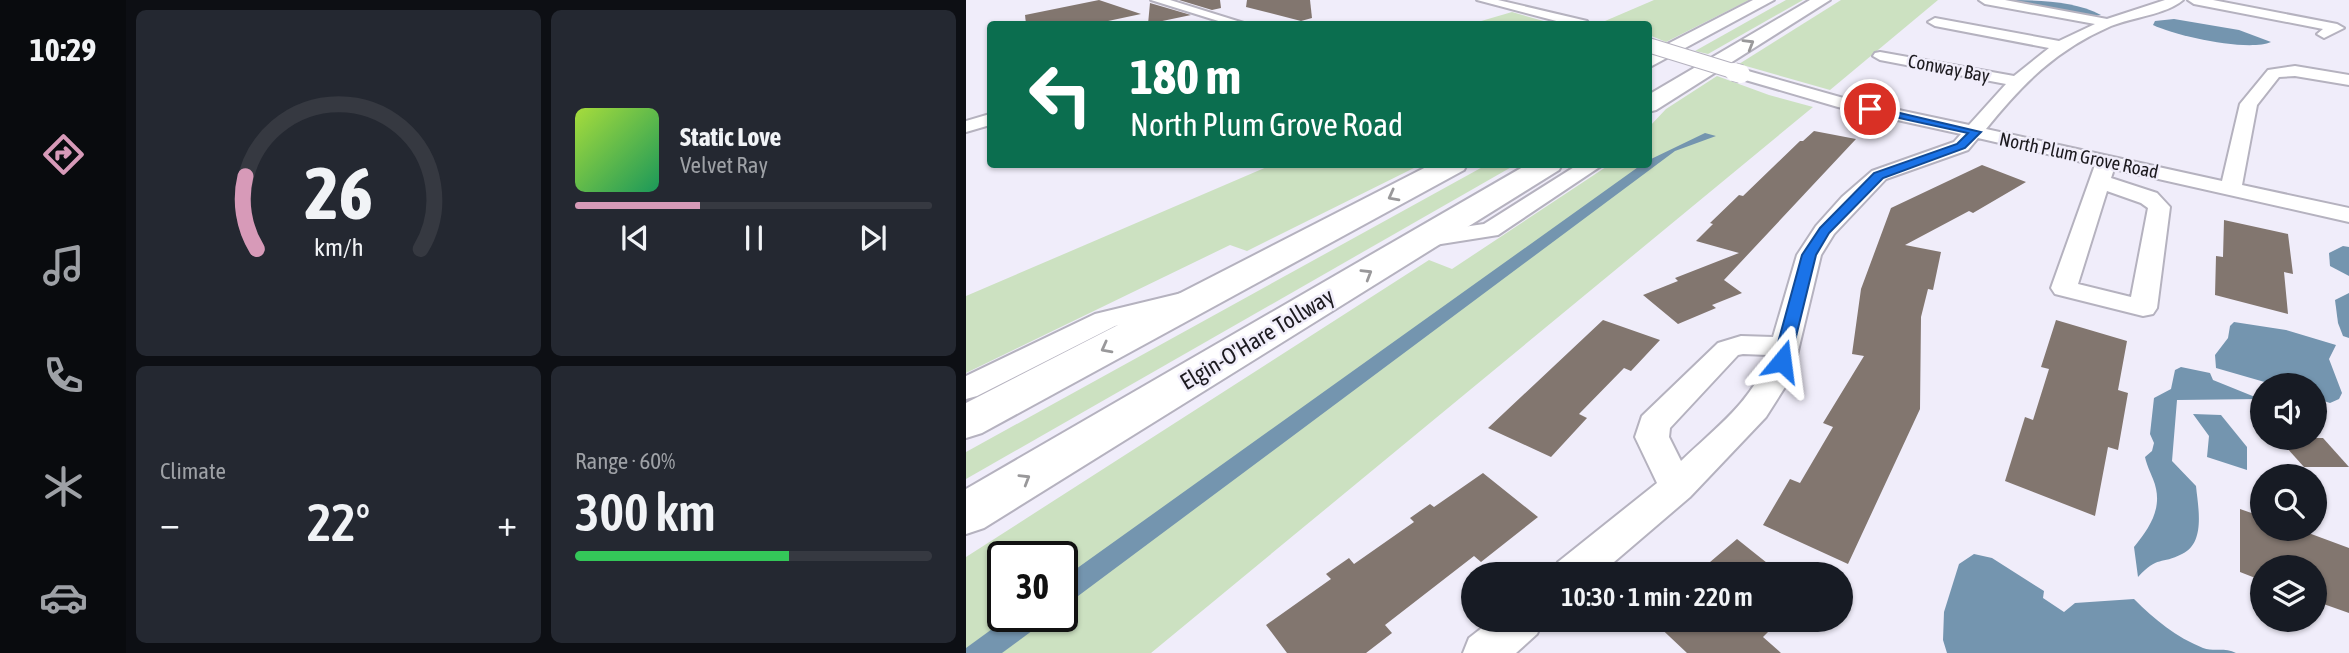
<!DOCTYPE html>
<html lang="en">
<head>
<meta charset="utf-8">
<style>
	body { margin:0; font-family:"Asap Condensed",sans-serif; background:#242831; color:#f1f3f6; height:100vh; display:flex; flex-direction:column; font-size:26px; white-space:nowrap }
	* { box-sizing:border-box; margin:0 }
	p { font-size:23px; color:#9ea1a6 }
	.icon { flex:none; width:38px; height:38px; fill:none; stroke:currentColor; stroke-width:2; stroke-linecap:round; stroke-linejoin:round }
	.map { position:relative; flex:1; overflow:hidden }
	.sheet { display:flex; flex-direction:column; gap:10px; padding:10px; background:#0d0f14; width:840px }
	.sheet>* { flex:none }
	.hud { position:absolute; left:21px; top:21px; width:665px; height:147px; border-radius:7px; box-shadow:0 2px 5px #0004; background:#0b6e4f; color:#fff; overflow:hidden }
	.fabs { position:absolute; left:1284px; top:373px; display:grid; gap:14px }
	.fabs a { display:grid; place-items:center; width:77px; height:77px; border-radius:50%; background:#171b24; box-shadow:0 2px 5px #0004; font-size:35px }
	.speed { position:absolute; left:21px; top:541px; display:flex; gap:14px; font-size:35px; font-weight:700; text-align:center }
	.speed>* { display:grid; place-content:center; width:91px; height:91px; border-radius:50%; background:#171b24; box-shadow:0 2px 5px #0004; line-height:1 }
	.speed .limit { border:4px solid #111; border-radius:10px; background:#fff; color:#111 }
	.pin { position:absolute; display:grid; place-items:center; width:60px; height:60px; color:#fff; margin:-30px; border:4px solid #fff; border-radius:50%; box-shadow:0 2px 7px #0007 }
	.me { position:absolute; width:77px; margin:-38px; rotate:16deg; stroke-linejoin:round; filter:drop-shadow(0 0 5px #0008) }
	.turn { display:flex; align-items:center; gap:24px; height:147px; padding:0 28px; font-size:32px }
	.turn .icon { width:91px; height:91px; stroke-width:2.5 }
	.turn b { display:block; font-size:49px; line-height:60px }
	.big { font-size:52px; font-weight:600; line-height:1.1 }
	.sheet .widget { flex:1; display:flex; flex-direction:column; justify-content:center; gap:10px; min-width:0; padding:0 24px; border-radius:10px; background:#242831 }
	.sheet .dial { align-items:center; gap:0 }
	.dial svg { height:182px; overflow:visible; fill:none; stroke:#363941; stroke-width:7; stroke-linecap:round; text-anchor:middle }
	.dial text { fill:#f1f3f6; stroke:none }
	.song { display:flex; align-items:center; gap:21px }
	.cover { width:84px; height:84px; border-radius:10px; background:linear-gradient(135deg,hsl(80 70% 55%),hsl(150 70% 35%)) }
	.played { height:7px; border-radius:4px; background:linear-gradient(90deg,#d79ab8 35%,#363941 35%) }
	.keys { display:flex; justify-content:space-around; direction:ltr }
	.heat { display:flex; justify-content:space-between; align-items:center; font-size:38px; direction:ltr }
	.charge { height:10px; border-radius:5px; background:linear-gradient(90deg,#34c759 60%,#363941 0) }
	.sheet .tiles { flex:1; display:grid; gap:10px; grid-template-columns:repeat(2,1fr) }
	.trip { position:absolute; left:495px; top:562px; width:392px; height:70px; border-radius:35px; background:#171b24; box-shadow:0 2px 5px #0004; font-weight:600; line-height:70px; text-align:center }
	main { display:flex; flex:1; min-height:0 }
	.dock { display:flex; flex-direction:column; width:126px; justify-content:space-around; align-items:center; background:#090b0e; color:#9ea1a6 }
	.dock .icon { width:49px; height:49px }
	.dock .current { color:#d79ab8 }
	.dock b { font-size:32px; color:#f1f3f6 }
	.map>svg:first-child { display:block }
	.green { fill:#cce1c1; fill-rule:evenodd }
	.water { fill:#7495af }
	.building { fill:#82766f }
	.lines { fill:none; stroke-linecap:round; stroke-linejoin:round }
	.minor-casing { stroke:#b5b2bf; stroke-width:4 }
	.highway-casing { stroke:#b5b2bf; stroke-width:4 }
	.minor { fill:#fff; fill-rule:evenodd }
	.highway { fill:#fff; fill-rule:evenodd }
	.minor-bridge-far1-casing { stroke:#b5b2bf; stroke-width:16; stroke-linecap:butt }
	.minor-bridge-casing { stroke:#b5b2bf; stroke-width:20; stroke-linecap:butt }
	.minor-bridge-far1 { stroke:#fff; stroke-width:14 }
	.minor-bridge { stroke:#fff; stroke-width:18 }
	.oneway { stroke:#99989a }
	.route { fill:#1a73e8; stroke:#114b97; stroke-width:2 }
	.labels { text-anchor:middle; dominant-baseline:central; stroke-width:5; stroke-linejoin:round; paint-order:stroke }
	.far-street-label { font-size:19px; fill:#1c1a1f; stroke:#f0edfa }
	.street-label { font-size:23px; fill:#1c1a1f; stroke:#f0edfa }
</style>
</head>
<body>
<main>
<nav class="dock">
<b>10:29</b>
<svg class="icon current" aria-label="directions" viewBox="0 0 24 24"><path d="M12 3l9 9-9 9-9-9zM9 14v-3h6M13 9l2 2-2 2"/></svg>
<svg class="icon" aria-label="music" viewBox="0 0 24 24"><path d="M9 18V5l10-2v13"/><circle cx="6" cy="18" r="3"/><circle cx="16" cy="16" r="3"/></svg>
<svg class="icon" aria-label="phone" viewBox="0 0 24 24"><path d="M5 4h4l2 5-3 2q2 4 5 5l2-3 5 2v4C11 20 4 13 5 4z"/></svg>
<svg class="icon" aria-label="climate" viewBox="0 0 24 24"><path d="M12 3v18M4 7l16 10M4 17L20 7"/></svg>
<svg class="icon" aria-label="car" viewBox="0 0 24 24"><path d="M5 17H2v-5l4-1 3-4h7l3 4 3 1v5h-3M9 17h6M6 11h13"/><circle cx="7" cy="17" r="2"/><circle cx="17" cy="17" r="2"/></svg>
</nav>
<section class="sheet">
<div class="tiles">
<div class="widget dial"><svg viewBox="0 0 100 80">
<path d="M14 69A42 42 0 1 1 86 69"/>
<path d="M14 69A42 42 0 0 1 9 37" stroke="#d79ab8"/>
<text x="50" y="56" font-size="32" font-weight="700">26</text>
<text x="50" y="72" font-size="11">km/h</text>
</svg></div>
<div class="widget">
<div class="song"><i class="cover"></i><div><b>Static Love</b><p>Velvet Ray</p></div></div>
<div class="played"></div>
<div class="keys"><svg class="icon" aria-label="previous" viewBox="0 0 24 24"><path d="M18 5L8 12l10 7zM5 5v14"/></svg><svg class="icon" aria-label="pause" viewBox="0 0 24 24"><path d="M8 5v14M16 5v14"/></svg><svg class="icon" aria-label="next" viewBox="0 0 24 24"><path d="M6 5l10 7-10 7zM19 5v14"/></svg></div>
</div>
<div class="widget"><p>Climate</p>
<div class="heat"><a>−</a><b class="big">22°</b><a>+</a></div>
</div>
<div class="widget"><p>Range · 60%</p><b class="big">300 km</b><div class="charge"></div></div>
</div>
</section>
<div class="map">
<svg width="1383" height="653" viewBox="0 0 1383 653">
	<rect width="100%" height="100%" fill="#f0edfa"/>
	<!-- green -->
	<g class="green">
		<path d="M688,0H783L700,42L683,35L682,24H650L639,21Z"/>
		<path d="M820,0H837L742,54L729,51Z"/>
		<path d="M875,0H972L864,90L773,64Z"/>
		<path d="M546,12L588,24H505Z"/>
		<path d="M751,76L803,95L847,107L185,653H0V557L463,260L486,269L643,165L682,164L683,127L700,109ZM37,556H96V616H37Z"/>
		<path d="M308,164L454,165L281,251L264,245L0,373V296Z"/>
		<path d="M522,164L549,165L0,479V452Z"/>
	</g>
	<!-- water -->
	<g class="water">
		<path d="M1034,0C1066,0 1108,0 1135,15L1120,17Z"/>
		<path d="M1208,19L1273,30L1305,42C1282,52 1210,36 1187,25L1189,21Z"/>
		<path d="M739,133L750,136L709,151L96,608V579L675,165L682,164L683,160Z"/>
		<path d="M1377,246L1383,247V276L1364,266L1363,253Z"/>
		<path d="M1383,293V338L1377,336L1372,323L1369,300Z"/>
		<path d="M1268,322L1320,330L1370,345L1363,359L1376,393L1373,399L1364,403L1349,398V385H1309L1250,368L1249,355L1262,338L1264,326Z"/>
		<path d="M1215,367L1244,373L1247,380L1294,399L1211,400L1206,461L1230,486C1232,507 1240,543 1216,554C1195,565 1192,555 1172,577L1168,547C1185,526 1198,506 1187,479C1184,471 1181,466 1179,457L1186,451L1188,443L1184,434L1188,398L1205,389L1209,370Z"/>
		<path d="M1227,414L1255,415L1281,447V470L1241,457L1243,436Z"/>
		<path d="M1008,554L1026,558L1078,591L1077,598L1098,612L1109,603L1168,599C1189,620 1210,637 1237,648C1248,652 1259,647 1270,653H981L977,640L978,612L993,564Z"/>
		<path d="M44,616H86L36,653H0V648Z"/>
	</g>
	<!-- building -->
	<g class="building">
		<path d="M133,0L175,14L128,24H60L59,15Z"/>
		<path d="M213,0H254L255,8L246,10Z"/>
		<path d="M281,0H344L346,18L335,21L280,7Z"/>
		<path d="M184,3L225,15L182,24Z"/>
		<path d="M848,131L890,139L758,280L776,293L746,305L750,308L712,324L677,295L712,281L709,278L773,253L730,241L747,224L744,223L773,195L777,196L834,141H837Z"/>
		<path d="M1016,165L1060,182L1007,213L1003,211L939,245L975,252L967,290L962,289L955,317L954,409L882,564L797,525L824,479L834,483L867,427L857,423L898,356L886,354L895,289L925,208Z"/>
		<path d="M1258,220L1322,234L1327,274L1318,272L1322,314L1249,295L1250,256L1257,257Z"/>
		<path d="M637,320L694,340L665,371L658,368L613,414L621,418L585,457L522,428Z"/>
		<path d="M1090,320L1161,341L1152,390L1162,393L1152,450L1142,447L1129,516L1039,481L1059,417L1067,420L1083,369L1075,367Z"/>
		<path d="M1312,438H1357L1383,467H1338Z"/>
		<path d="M517,473L572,517L515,562L508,556L419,625L426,633L400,653H321L300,625L365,579L360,574L383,558L388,564L448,522L444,518L464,504L468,507Z"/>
		<path d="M1274,509L1297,517V528H1329L1383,548V613L1349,601V567H1297V581L1274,572Z"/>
		<path d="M771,539L791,555L815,574H730Z"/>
		<path d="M686,620H814L797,637L815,653H721Z"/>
	</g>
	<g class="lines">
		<defs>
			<g id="minor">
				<path d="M185,0H204L281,24H262Z"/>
				<path d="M511,0H532L621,21L623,24H602Z"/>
				<path d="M1013,0H1039L1141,19L1199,0H1217C1199,15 1167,17 1145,26C1090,50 1057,83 1020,129L1256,181L1274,104L1302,70L1329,66L1383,75V85L1329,76L1313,77L1291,105L1276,185L1383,208V222L1148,169L1145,178L1191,193L1204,207L1191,308L1187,314L1177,316L1089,294L1085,288L1129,165L1012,138L1002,150L920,179L868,234L855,255L826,376L800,417L724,497L634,574H586L592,562L691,483L669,437L676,416L752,343L775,336L807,337L831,255L850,226L876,197L906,171L988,142L995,134L872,107L769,77L767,74L769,71L775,69L881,99L1003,125L1040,84L914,60L907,56L909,53L914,52L1048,76L1083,48L969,26L962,22L969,18L1093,41L1129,24L1019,4ZM1141,191L1175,203L1182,208L1165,297L1112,284ZM777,354L802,355C789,400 748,429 715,461L703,437L704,428L772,355Z"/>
				<path d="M1222,0H1247L1371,24L1378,28L1358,38L1351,34L1357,29L1228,4Z"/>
				<path d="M24,114V125L0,132V121Z"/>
				<path d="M613,164H638L532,235L456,247L448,245L444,240L448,235L456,233L518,224Z"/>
				<path d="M220,292L229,294L233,300L229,306L149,326L11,396L0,399V376L129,314Z"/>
				<path d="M526,620H577L571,634L550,653H497L503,638Z"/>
			</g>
			<g id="highway">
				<path d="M787,0H808L682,68V54Z"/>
				<path d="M844,0H864L690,110L682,112V95Z"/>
				<path d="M466,164H501L498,170L16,433L0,438V403Z"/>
				<path d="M562,164H596L593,170L18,528L0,534V489Z"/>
			</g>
		</defs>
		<!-- minor casing -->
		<use href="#minor" class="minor-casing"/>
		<!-- highway casing -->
		<use href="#highway" class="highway-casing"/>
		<!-- minor -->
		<use href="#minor" class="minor"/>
		<!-- highway -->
		<use href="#highway" class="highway"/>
		<defs>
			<path id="minor-bridge-far1" d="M682,45L773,73"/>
			<path id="minor-bridge" d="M768,72L775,74"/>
		</defs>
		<!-- minor-bridge-far1 casing -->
		<use href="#minor-bridge-far1" class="minor-bridge-far1-casing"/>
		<!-- minor-bridge casing -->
		<use href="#minor-bridge" class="minor-bridge-casing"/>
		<!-- minor-bridge-far1 -->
		<use href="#minor-bridge-far1" class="minor-bridge-far1"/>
		<!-- minor-bridge -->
		<use href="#minor-bridge" class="minor-bridge"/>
	</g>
	<!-- one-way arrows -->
	<defs><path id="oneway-chevron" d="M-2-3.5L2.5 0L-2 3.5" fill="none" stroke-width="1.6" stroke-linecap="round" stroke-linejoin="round" transform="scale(1.75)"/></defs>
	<g class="oneway">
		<use href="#oneway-chevron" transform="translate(783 44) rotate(-31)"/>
		<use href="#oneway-chevron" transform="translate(427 196) rotate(152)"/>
		<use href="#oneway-chevron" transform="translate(401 274) rotate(-31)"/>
		<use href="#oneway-chevron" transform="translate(140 348) rotate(152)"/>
		<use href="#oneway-chevron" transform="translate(59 479) rotate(-31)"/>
	</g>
	<!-- route -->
	<path class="route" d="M904,106L1015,132L999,148L917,178L863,233L850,255L824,361L821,365H810L807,361L836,255L854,228L908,173L991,144L1002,133L901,111V107Z"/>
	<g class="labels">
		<!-- far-street labels -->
		<g class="far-street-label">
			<text transform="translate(983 68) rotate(11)">Conway Bay</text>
			<text transform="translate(1113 155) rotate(12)">North Plum Grove Road</text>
		</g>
		<!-- street labels -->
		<g class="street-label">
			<text transform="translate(291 339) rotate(-31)">Elgin-O'Hare Tollway</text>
		</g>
	</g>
</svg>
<div class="fabs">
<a><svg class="icon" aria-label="sound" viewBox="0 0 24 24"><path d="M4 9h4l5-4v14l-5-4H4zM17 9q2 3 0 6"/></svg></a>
<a><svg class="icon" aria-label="search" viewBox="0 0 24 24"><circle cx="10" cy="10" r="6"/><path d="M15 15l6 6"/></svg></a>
<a><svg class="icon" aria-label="layers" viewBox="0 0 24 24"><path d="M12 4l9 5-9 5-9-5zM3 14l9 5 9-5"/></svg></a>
</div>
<div class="speed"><div class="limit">30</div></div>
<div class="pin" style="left:904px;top:109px;background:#d93025"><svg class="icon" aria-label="arrive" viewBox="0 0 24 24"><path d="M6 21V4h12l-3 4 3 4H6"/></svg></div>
<svg class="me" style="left:816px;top:361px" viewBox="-20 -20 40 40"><path d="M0-17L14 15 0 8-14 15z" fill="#1a73e8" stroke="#fff" stroke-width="4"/></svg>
<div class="trip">10:30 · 1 min · 220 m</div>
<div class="hud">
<div class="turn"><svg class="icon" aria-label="left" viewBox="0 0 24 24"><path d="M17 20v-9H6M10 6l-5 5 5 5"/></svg><div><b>180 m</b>North Plum Grove Road</div></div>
</div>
</div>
</main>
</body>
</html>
